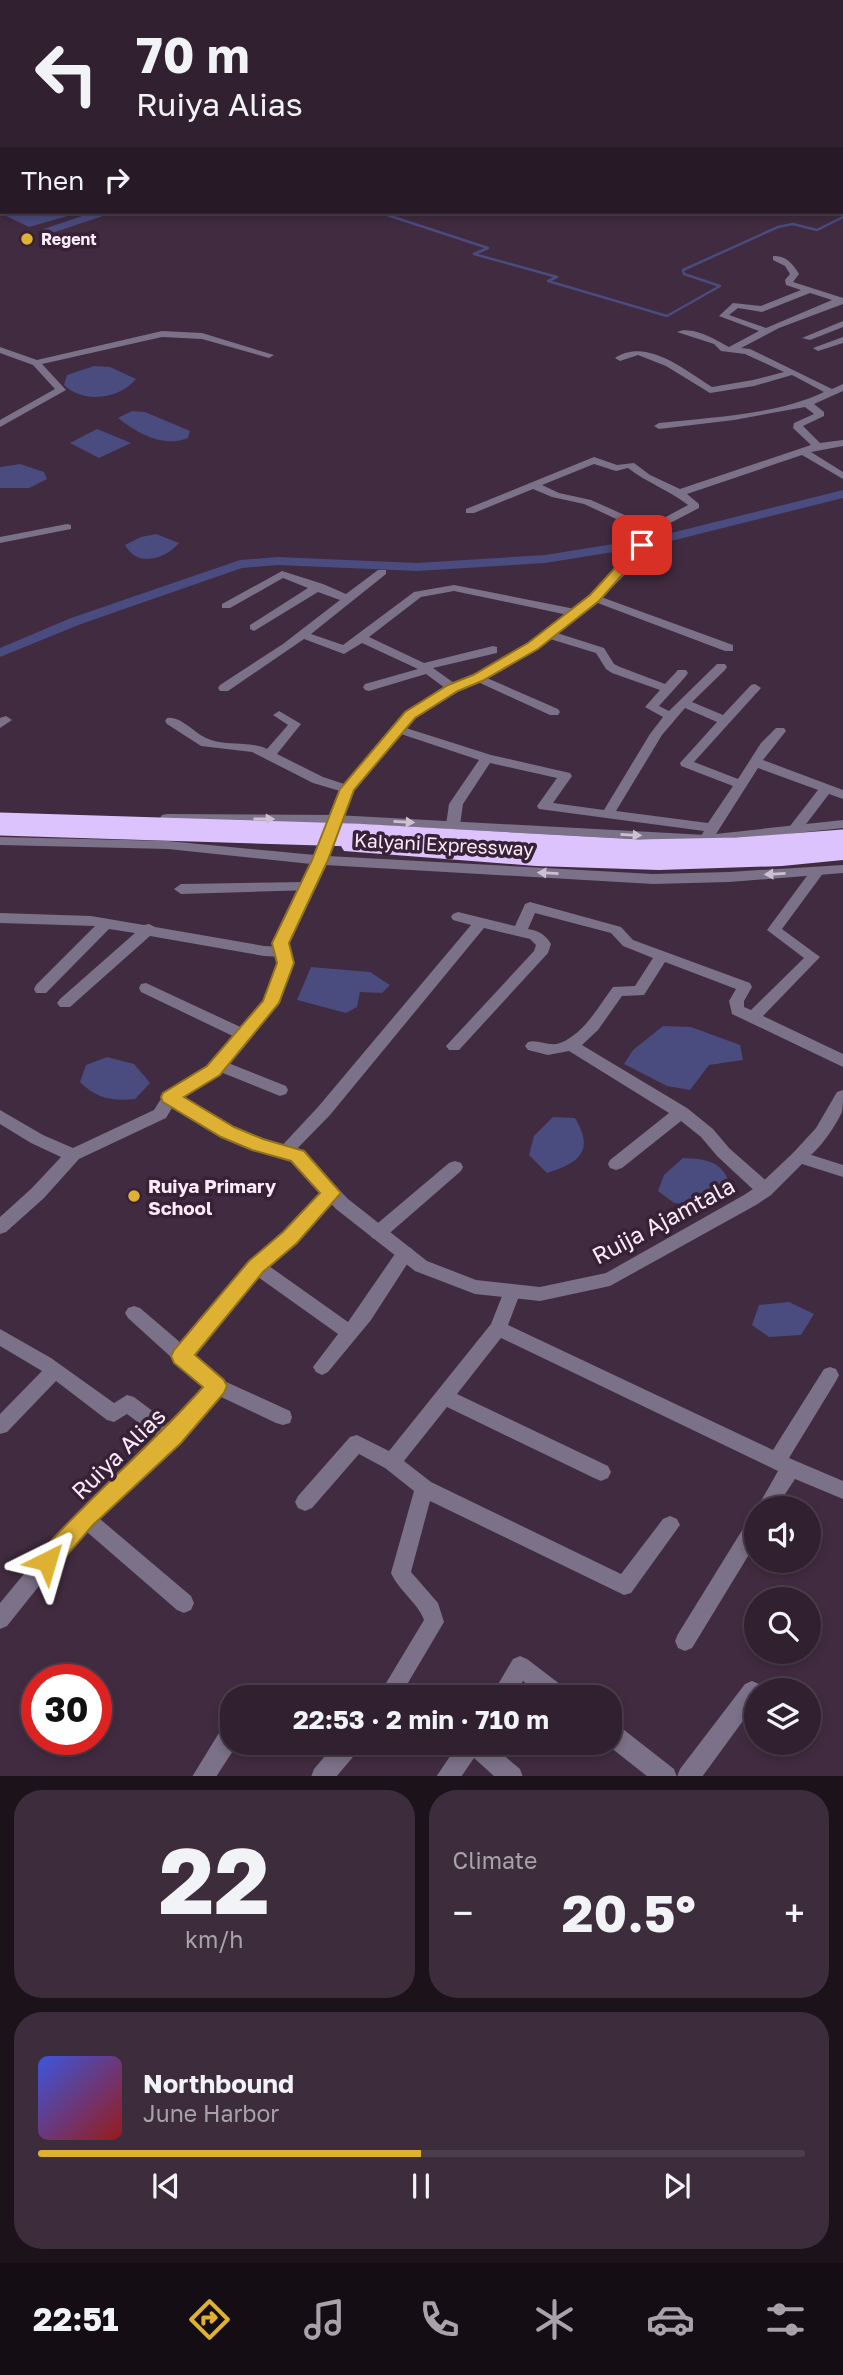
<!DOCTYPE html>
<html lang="en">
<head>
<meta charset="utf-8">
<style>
	body { margin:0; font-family:"Golos Text",sans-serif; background:#3d2d3c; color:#f1f3f6; height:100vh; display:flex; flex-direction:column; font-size:26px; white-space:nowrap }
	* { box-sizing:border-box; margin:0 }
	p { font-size:23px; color:#a8a3ab }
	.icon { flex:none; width:38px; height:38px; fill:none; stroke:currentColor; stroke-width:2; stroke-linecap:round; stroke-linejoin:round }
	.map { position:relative; height:1776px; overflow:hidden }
	.details { display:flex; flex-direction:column; gap:14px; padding:14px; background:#1b121a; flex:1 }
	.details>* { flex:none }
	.banner { position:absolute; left:0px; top:0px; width:844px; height:214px; box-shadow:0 4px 10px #0003,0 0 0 2px #4c3e4c; background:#312030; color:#f1f3f6; overflow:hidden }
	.tools { position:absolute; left:744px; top:1496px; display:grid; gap:14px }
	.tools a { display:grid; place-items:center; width:77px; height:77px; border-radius:50%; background:#312030; box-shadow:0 4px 10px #0003,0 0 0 2px #4c3e4c; font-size:35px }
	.speed { position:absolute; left:21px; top:1664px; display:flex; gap:14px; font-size:35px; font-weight:700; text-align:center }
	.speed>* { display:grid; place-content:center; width:91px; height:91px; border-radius:50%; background:#312030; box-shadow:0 4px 10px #0003,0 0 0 2px #4c3e4c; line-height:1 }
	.speed .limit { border:10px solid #d22; background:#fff; color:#111 }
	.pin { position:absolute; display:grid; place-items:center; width:60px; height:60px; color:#fff; margin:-30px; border-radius:14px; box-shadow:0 4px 10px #0006 }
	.me { position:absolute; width:77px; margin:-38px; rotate:40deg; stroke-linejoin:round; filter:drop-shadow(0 0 5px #0008) }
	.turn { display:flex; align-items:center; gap:24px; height:147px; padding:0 21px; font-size:32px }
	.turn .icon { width:91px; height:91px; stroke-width:2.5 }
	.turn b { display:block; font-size:49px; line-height:60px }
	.then { display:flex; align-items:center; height:66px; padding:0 21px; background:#0003; gap:14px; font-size:26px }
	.big { font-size:52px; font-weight:700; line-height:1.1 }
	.details .tile { flex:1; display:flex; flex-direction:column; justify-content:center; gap:10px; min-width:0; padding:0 24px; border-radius:28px; background:#3d2d3c }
	.details .dial { align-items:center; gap:0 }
	.dial b { font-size:91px; line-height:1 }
	.song { display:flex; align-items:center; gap:21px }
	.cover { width:84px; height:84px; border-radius:10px; background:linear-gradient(135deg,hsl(230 70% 55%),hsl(0 70% 35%)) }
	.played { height:7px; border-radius:4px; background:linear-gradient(90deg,#deb133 50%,#4c3e4c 50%) }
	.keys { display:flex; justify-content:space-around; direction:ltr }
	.heat { display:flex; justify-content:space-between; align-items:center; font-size:38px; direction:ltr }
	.details .tiles { flex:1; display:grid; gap:14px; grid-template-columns:1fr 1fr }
	.tile:last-child { grid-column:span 2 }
	.trip { position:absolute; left:220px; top:1685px; width:402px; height:70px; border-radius:28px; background:#312030; box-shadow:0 4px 10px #0003,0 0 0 2px #4c3e4c; font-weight:700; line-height:70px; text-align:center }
	.dock { display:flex; height:112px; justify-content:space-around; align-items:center; background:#140d13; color:#a8a3ab }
	.dock .icon { width:49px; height:49px }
	.dock .current { color:#deb133 }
	.dock b { font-size:32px; color:#f1f3f6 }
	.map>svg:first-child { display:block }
	.water { fill:#4a4b7e }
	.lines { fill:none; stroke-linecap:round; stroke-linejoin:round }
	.stream { stroke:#4a4b7e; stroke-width:2.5 }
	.canal { fill:#4a4b7e; fill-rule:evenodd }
	.minor { fill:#7b7188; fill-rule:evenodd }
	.tertiary { fill:#7b7188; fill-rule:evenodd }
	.motorway { fill:#ddc3fd; fill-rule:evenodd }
	.motorway-bridge { stroke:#ddc3fd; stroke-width:23 }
	.oneway { fill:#cec0d1 }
	.route { fill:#deb133; stroke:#907321; stroke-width:2 }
	.poi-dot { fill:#deb133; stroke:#372136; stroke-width:2.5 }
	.labels { text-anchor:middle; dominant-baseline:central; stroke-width:7; stroke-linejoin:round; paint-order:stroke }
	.far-poi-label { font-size:16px; font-weight:bold; fill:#fbebf9; stroke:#372136; text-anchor:start }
	.street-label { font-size:19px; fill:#fbebf9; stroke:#372136 }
	.poi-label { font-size:19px; font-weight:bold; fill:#fbebf9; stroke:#372136; text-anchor:start }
	.near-street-label { font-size:23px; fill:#fbebf9; stroke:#372136 }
</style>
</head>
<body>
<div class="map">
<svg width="843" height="1777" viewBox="0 0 843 1777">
	<rect width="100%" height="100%" fill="#412b40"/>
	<!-- water -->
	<g class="water">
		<path d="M2,206V212H72L71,215L29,227L0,213Z"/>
		<path d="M94,212H115L52,233L38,231Z"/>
		<path d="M94,366L110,367L136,379C120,399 83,404 64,385L67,375Z"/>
		<path d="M132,411L145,412L190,431L188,438C164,448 138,434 118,418Z"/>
		<path d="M97,429L131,443L99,458L70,443Z"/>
		<path d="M20,464L44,472L47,479L29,488H0V467Z"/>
		<path d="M156,534L179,543C166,559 137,568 125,545L141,537Z"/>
		<path d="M311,967L370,972L390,985L382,993L360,992L357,1007L346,1013L297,1000Z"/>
		<path d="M663,1026L691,1027L740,1045L743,1060L709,1065L690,1090L667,1086L624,1064L633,1050Z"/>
		<path d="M107,1057L134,1064L150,1083L135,1099C112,1101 97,1099 80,1082L86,1065Z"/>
		<path d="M553,1117L575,1118C595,1151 579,1163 547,1173L529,1155L534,1136Z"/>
		<path d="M683,1158C703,1159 722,1160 729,1183L699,1206L674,1203L658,1191L664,1175Z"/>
		<path d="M789,1302L814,1314L801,1335L769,1337L752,1325L759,1305Z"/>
	</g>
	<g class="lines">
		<!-- stream -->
		<path class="stream" d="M378,212L488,248L474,254L557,277L548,281L667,316L720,286L684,274L683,270L778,227L793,224L817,230L843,217"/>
		<!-- canal -->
		<path class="canal" d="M843,490V498L651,546L545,563L417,571L278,565L242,568L81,624L0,657V648L71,618L240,560L278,557L417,563L545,555L651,538Z"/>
		<!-- minor -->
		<g class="minor">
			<path d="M773,256C786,255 793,264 799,274L793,282L843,298V304L779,328L741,348L750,349L832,389L843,384V391L814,404L824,412V416L803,426L820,443L843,440V446L811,452L843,472V479L802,455L687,494L699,504V508L653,532C648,538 649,541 646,547C636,566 617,583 601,597L733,645V651H725L595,602L557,633L604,648L614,664L620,667L665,684L678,670H686L688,673L686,676L659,706L669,711L717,664H725L727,667L725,670L692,702L723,715L751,685L755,684L761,688L694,762L738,779L761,743L776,728H784L786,731L763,760L843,790V799L829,794L800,832H790L788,829L790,826L818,790L758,768L711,842L706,843L699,839L704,831L539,809L537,806L557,778L490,763L463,804L460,825L453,829L446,825L449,804L479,760L401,734L353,790L343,819L336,823L329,819L340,791L313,783L252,752L201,746L167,724L165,721L167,718C181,716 193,732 206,738C224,747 248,740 267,749L288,725L273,715L279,711L301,724L277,754L323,777L344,784L406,712L445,688L426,674L369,691L365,690L363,687L365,684L418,669L362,643L344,654L304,639L228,691H220L218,688L220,685L283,644L340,600L318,592L254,631L250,629V625L308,588L283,578L230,608H222V604L282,571L323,584L346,594L378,570H386V574L311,634L343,645L414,592L454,585L575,609C592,593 625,567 636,545C639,540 637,536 642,531L584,504L552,497L533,489L474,513H466V509L594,457L617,465L634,463L650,475L680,489L811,445L793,428L794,423L814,414L805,407L734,420L659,429L654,426L659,423C712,417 776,415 824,392L792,375L754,386L710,393L666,366L638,355L620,361L615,358C646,337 685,370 712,387L753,380L784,372L745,354L721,351L714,344L677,332C691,325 717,340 729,347L759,331L719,316L733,303L761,306L801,290L786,285L785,280L790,274L785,266L773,260ZM810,293L832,300L766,328L729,315L738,308L762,312ZM594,464L616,471L628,468C647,483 669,490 688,505L649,526L591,500L559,493L542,485ZM454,591L568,615C532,641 496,667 454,683L433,668L497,653V647L493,646L424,663L369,637L421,597ZM550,639L596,653L606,669L612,673L660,690L645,707L663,717L650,734L604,810L553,803L572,776L570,773L491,755L406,728C424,707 453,693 478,682L550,715H558L560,712L558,709L487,678ZM685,708L717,722L680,763L681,766L733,786L708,823L616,811L662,735Z"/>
			<path d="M843,321V327L810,340L802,338Z"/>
			<path d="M162,331L202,333L274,355L269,358L202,339L162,337L42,364L66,390L0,427V420L55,389L33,365L0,353V347L37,360Z"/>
			<path d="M843,337V343L818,351L813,348Z"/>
			<path d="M67,524L71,525V529L0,543V537Z"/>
			<path d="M6,716L12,720L0,728V718Z"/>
			<path d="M817,868L824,872L782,929L820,957L763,1016L843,1054V1067L732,1014L729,1001L736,989L665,962L644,995L622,996L598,1030L582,1045L687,1108L713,1129L729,1148L771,1185L773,1190L771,1195L765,1196L759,1195L717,1156L701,1137L681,1121L622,1168L616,1170L610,1168L608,1164L610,1160L669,1113L569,1051L548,1055L528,1050L525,1046L528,1042C538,1039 549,1047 560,1043C584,1034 598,1007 613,987L635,986L653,958L623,946L611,933L535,913L528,929C539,931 545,934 551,944L548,953L459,1050H449L446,1046L534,951L536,945L530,939L484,928L330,1115L290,1156L284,1158L278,1156L276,1152L318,1107L471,925L453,920L451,917L453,914L458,912L515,926L525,904L530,902L621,927L633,940L750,983L752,987L744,1001V1007L751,1010L804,958L767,930L812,869Z"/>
			<path d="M306,882L311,884L313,887L311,890L181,894L174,889L181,884Z"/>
			<path d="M0,913L91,916L144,925L149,924L155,927L264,946L283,947L290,952L283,957L264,956L150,936L70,1007H60L57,1003L60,999L135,933L109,929L46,993H36L34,989L36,985L95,926L0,923Z"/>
			<path d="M146,983L249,1031L252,1035L249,1039H239L141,992L139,988L141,984Z"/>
			<path d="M218,1059L286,1086L288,1090L286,1094L280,1096L213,1069L210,1065L213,1061Z"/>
			<path d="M843,1090C843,1097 843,1106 842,1112C835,1127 810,1167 793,1161L791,1157L793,1153L816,1128L837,1092Z"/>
			<path d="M170,1092L176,1094L178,1098L166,1118L79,1159L44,1198L6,1232L0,1234V1217L32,1188L61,1157L31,1143L0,1124V1110L43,1135L73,1148L154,1110L164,1094Z"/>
			<path d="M455,1161L461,1163L463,1167L461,1171L384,1238L378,1240L372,1238L369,1233L372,1228L449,1163Z"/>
			<path d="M332,1186L338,1188L340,1193L338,1198L296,1243L269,1266L348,1322L399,1248L405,1246L411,1248L414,1253L411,1258L371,1320L328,1372L322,1375L316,1372L313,1367L338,1334L258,1277L193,1355L222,1380L290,1411L292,1417L290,1423L283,1425L276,1423L219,1396L180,1443L100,1519L191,1596L194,1603L191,1610L184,1613L177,1610L87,1532L71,1546L7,1626L0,1629V1603L57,1534L159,1438L127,1414L114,1422L107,1420L56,1381L7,1432L0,1434V1414L42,1371L0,1346V1329L51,1358L114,1403L127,1395L134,1397L171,1425L204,1387L128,1318L125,1313L128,1308L134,1306L140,1308L181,1343L250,1262L284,1233L326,1188Z"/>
			<path d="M512,1284L518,1286L521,1291L508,1325L773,1450L824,1369L830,1367L836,1369L839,1375L836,1381L789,1458L843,1481V1499L795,1479L776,1508H757L778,1471L501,1338L457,1394L608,1466L611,1472L608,1478L601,1481L594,1478L447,1407L404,1461L431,1482L621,1574L663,1519L670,1516L677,1519L680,1525L631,1593L624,1595L430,1501L411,1572L438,1603L444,1622L399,1698H377L424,1620C418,1603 399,1591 391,1573L414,1491L385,1468L359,1454L312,1508L305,1511L298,1508L295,1502L298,1496L350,1437L357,1435L389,1451L491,1324L506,1286Z"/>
			<path d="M756,1516V1543L692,1648L685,1651L678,1648L675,1641L678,1634L749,1519Z"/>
			<path d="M520,1656L527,1659L569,1691L572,1698H544L523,1681L512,1698H490L513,1659Z"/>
			<path d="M752,1681L759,1684L762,1690H756V1703L702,1777H677L680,1769L745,1684Z"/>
			<path d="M233,1720V1743H238L216,1777H192L225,1723Z"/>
			<path d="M611,1723L619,1726L674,1769L677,1777H648L605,1743H611Z"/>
			<path d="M336,1743H361L358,1751L336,1777H311L314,1769Z"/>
			<path d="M459,1743H489L520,1769L523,1777H495L474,1758L461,1777H436Z"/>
		</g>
		<!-- tertiary -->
		<path class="tertiary" d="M167,814L336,815L706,835L843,820V828L706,843L341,823L328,856L653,874L729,872L843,865V873L729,882L653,884L325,865L287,943L293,963L276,1007L220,1075L183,1098L234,1128L264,1140L303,1152L348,1199L427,1261L476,1280L540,1287L606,1273L744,1195L759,1185L793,1153L799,1151L843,1165V1177L802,1164L771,1195L756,1205L610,1286L540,1301L475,1294L415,1271L336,1209L291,1161L253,1149L222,1136L164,1102L162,1098L164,1094L208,1067L264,1001L279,963L273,943L311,864L168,849L0,845V837L168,841L315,855L328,823L162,821L160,818L162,815Z"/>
		<!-- motorway -->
		<path class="motorway" d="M351,839C516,852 678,863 843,846V860L782,866L659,870L536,866L344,851L341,846L344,841Z"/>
		<!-- motorway-bridge -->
		<path class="motorway-bridge" d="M0,824L354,835L639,851L738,849L843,841"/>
	</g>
	<!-- one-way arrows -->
	<defs><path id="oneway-solid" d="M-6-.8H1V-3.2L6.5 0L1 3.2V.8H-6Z" transform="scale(1.75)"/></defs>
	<g class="oneway">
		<use href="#oneway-solid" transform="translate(264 819)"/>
		<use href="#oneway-solid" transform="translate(404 822) rotate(3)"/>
		<use href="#oneway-solid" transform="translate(631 835) rotate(3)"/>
		<use href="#oneway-solid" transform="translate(548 873) rotate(-177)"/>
		<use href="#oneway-solid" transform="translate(775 874) rotate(177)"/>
	</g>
	<!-- route -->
	<path class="route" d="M642,542L648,545L646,548L599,601L538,649L482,681L458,691L415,718L354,790L328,860L289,943L294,963L279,1003L220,1075L184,1097L234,1127L263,1139L304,1151L341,1193L297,1243L263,1272L195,1355L224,1380L227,1386L224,1393L181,1443L93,1525L55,1569L47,1572L39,1569L35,1561L39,1554C91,1495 151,1446 203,1387L174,1363L171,1356L174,1350L249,1261L283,1232L320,1193L291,1161L252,1150L221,1137L163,1102L161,1097L163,1093L207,1066L263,1001L277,963L272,943L312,860L340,789L405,712L448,685L473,675L528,643L590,595L638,543Z"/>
	<!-- markers -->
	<g class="poi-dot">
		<circle cx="27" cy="239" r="7"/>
		<circle cx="134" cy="1196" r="7"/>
	</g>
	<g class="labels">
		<!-- far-poi labels -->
		<g class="far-poi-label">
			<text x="41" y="239">Regent</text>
		</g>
		<!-- street labels -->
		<g class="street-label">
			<text transform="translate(444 844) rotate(3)">Kalyani Expressway</text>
		</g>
		<!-- poi labels -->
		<g class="poi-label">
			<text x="148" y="1185">Ruiya Primary<tspan x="148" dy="22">School</tspan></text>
		</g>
		<!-- near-street labels -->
		<g class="near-street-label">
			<text transform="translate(663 1220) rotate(-28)">Ruija Ajamtala</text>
			<text transform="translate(118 1453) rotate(-44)">Ruiya Alias</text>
		</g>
	</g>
</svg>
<div class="tools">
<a><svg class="icon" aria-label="sound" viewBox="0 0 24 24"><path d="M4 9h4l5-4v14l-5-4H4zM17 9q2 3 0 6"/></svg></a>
<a><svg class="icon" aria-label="search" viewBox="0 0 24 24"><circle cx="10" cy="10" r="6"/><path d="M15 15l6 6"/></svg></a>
<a><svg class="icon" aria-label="layers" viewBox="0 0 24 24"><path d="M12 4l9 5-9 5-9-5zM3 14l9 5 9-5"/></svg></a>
</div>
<div class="speed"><div class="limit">30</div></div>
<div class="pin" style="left:642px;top:545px;background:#d93025"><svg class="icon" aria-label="arrive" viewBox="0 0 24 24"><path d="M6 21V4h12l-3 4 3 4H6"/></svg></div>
<svg class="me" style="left:47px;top:1561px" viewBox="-20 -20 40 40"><path d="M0-17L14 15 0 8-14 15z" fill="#deb133" stroke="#fff" stroke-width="4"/></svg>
<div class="trip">22:53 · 2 min · 710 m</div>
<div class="banner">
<div class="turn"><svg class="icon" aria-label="left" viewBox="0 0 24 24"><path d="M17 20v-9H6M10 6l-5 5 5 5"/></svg><div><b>70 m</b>Ruiya Alias</div></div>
<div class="then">Then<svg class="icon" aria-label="right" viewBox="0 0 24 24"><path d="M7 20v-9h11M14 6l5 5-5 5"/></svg></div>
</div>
</div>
<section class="details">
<div class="tiles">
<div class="tile dial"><b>22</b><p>km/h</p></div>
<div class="tile"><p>Climate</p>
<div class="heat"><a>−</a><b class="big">20.5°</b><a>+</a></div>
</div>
<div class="tile">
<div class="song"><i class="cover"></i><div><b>Northbound</b><p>June Harbor</p></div></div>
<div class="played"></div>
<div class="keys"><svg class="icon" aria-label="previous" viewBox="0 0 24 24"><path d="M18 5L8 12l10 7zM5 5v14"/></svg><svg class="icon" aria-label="pause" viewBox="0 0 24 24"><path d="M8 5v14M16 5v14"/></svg><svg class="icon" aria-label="next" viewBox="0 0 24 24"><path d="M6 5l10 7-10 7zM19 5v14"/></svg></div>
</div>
</div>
</section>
<nav class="dock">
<b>22:51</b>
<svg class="icon current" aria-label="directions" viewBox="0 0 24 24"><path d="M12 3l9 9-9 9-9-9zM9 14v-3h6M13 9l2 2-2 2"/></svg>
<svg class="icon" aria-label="music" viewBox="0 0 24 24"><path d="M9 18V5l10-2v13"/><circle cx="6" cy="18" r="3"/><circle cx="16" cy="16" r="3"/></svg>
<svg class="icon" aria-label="phone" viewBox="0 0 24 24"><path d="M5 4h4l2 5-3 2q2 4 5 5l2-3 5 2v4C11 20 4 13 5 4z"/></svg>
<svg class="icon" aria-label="climate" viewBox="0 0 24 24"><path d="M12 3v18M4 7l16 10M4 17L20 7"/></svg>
<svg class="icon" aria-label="car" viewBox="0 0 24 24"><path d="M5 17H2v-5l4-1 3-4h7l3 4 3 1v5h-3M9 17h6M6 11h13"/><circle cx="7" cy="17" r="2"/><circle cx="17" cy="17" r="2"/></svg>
<svg class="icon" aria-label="filters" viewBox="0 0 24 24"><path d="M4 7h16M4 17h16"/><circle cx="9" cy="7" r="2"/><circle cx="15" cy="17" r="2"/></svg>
</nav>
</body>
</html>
